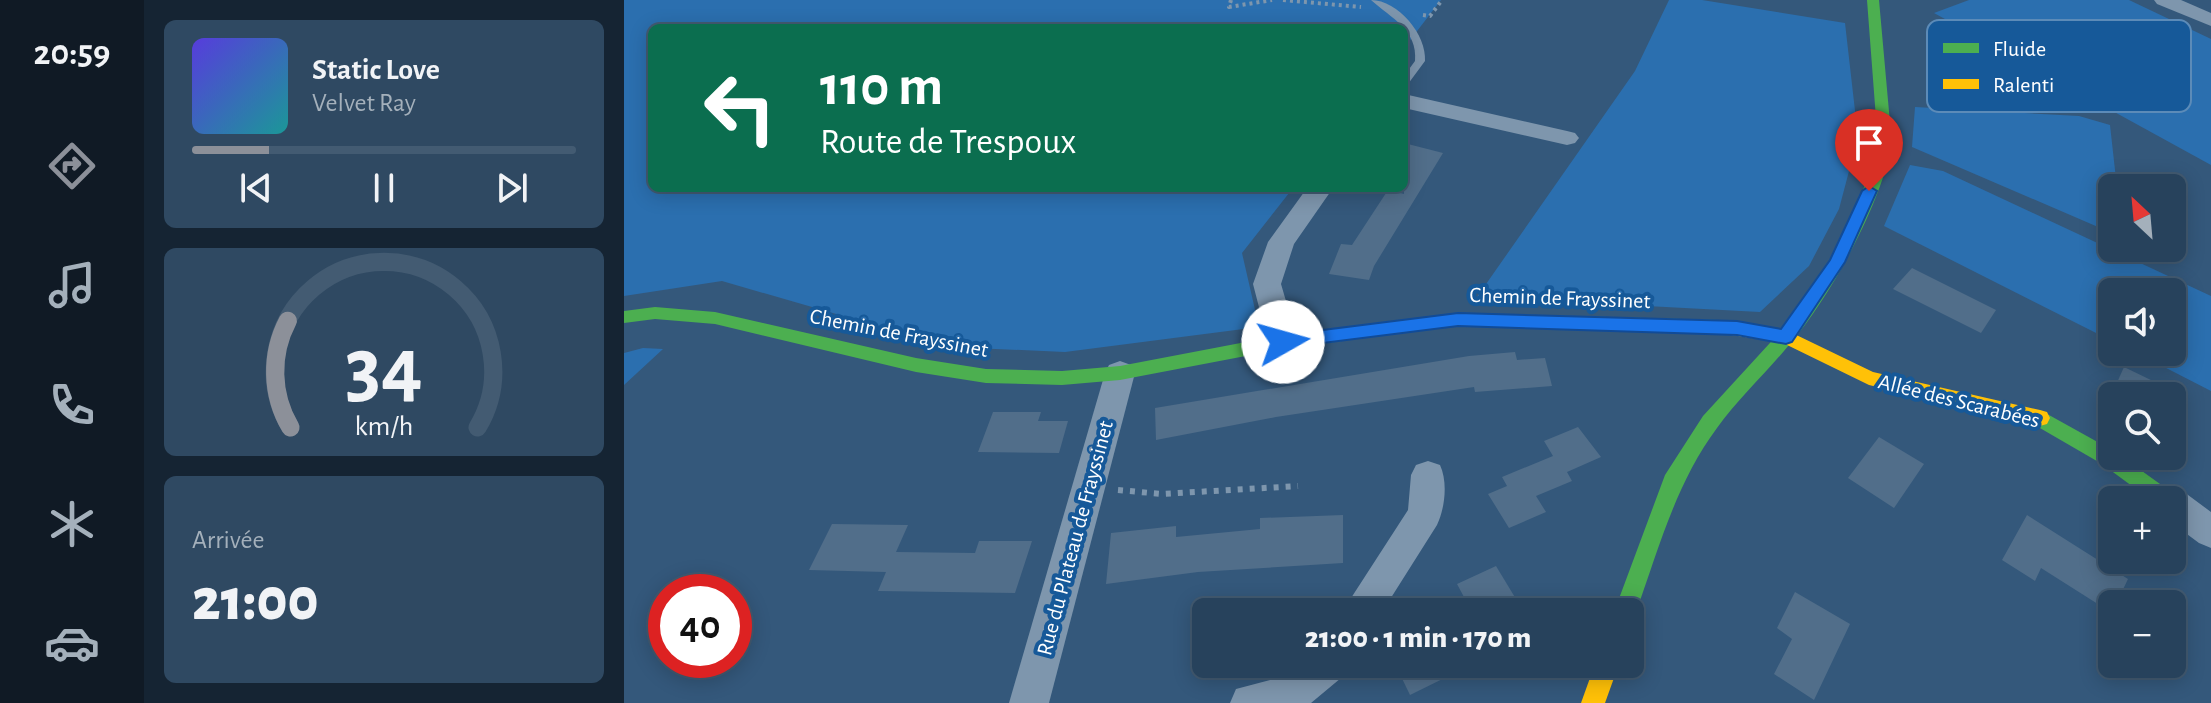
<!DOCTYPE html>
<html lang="fr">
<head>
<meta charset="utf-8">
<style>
	body { margin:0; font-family:"Alegreya Sans",sans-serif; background:#2f4962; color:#f1f3f6; height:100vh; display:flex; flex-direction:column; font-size:30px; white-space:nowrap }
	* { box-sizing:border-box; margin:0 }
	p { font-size:26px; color:#a4b0bb }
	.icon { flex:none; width:44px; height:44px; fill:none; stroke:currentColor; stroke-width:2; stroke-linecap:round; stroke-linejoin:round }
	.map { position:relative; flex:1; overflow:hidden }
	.side { display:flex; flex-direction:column; gap:20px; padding:20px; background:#152433; width:480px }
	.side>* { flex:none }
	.hud { position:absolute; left:24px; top:24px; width:760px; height:168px; border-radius:12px; box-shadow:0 4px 20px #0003,0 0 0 2px #435b72; background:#0b6e4f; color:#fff; overflow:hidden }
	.needle { width:52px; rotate:334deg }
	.buttons { position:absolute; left:1474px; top:174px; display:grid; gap:16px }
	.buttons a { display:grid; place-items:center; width:88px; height:88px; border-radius:12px; background:#27425c; box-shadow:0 4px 20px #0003,0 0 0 2px #435b72; font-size:40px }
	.speed { position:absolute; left:24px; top:574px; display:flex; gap:16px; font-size:40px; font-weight:700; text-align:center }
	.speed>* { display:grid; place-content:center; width:104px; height:104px; border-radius:50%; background:#27425c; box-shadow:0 4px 20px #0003,0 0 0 2px #435b72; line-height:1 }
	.speed .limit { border:12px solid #d22; background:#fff; color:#111 }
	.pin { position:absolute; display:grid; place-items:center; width:68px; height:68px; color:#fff; margin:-82px -34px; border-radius:50% 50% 50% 0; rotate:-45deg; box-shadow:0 0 8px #0007 }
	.pin .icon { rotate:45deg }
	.me { position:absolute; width:88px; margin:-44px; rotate:83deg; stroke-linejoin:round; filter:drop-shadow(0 0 6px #0008) }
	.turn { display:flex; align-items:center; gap:28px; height:168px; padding:0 40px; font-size:36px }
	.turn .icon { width:104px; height:104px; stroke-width:2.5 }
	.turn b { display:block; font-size:56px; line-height:68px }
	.big { font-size:60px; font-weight:800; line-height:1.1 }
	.side .widget { flex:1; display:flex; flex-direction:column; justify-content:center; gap:12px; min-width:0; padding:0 28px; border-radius:12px; background:#2f4962 }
	.side .dial { align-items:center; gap:0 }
	.dial svg { height:208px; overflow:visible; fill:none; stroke:#435b72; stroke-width:7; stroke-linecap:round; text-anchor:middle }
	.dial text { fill:#f1f3f6; stroke:none }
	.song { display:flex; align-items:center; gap:24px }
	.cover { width:96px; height:96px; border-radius:12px; background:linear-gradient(135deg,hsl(250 70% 55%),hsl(180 70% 35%)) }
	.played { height:8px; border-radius:4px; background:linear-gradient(90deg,#8c9099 20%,#435b72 20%) }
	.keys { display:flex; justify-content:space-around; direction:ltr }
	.trip { position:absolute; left:568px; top:598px; width:452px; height:80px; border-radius:12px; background:#27425c; box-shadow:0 4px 20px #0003,0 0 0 2px #435b72; font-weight:800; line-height:80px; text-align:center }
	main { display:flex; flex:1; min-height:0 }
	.tabs { display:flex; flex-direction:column; width:144px; justify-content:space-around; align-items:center; background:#101a25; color:#a4b0bb }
	.tabs .icon { width:56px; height:56px }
	.tabs .on { color:#8c9099 }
	.tabs b { font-size:36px; color:#f1f3f6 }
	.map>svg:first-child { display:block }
	.green { fill:#2b6faf }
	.building { fill:#516e8a }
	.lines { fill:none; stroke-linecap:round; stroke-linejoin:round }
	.path-far1 { stroke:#7e96ad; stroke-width:4; stroke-dasharray:3 4; stroke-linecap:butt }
	.path { stroke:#7e96ad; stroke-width:6; stroke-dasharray:5 7; stroke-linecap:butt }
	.lane { fill:#7e96ad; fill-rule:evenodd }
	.street { fill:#7e96ad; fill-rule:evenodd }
	.fast { fill:#4caf50; fill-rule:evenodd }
	.slow { fill:#ffc107; fill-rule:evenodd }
	.route { fill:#1a73e8; stroke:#114b97; stroke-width:2 }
	.labels { text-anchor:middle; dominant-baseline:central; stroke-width:8; stroke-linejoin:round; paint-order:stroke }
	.street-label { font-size:22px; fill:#fff; stroke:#165999 }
	.key { fill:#165999; stroke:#5c8bb8; stroke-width:2 }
	.key-label { font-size:22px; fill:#fff }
</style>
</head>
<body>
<main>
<nav class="tabs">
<b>20:59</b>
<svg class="icon on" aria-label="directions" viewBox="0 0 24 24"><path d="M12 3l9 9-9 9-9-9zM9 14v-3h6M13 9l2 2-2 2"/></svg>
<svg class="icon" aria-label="music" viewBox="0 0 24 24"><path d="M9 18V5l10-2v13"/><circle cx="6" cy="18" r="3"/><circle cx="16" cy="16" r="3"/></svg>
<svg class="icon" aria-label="phone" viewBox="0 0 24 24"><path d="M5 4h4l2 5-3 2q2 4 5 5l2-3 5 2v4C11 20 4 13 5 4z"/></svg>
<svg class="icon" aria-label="climate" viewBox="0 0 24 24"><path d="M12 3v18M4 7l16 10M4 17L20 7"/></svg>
<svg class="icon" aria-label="car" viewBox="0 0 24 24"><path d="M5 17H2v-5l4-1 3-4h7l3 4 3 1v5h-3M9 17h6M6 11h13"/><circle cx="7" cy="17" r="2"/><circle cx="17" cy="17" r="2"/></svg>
</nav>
<section class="side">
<div class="widget">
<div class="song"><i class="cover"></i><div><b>Static Love</b><p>Velvet Ray</p></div></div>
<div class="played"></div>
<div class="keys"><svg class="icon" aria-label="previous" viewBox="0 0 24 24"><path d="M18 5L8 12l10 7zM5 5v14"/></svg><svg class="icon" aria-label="pause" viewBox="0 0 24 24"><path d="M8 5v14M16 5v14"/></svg><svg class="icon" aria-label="next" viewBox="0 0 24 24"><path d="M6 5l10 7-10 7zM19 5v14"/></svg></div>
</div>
<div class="widget dial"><svg viewBox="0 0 100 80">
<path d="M14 69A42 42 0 1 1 86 69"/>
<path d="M14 69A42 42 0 0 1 13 28" stroke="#8c9099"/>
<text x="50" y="56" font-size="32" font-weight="700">34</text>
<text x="50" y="72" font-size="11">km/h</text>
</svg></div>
<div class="widget"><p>Arrivée</p><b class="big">21:00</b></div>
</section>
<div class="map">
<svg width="1587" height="703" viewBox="0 0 1587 703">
	<rect width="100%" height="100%" fill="#34587b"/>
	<!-- green -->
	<g class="green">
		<path d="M0,0H817L780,48V28H28V188H669L618,253L635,327L441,352L326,347L98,281L0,296Z"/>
		<path d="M1045,0H1078L1221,23L1234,137L1215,209L1185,266L1136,312L853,297L1011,71Z"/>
		<path d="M1345,0H1505L1587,39V165L1310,13Z"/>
		<path d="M1291,107L1455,116L1486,125L1493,188H1488V233L1288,147Z"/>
		<path d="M1286,165L1319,171L1587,296V391L1511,352H1548V292H1488V341L1260,226Z"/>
		<path d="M19,348L39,349L0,385V353Z"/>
	</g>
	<!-- building -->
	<g class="building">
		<path d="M780,143L819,153L750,266L745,280L705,274L717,244L728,245L764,190L780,194Z"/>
		<path d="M1288,268L1372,310L1357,333L1269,289Z"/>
		<path d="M891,352L893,360L921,358L928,386L851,392L850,387L652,417L532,440L531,408L845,356Z"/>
		<path d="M1500,367L1560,396H1487Z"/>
		<path d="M369,412H417L414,421H444L435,453L354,452Z"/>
		<path d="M954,427L977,457L943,472L948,481L912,496L922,512L885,528L864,494L883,486L878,477L929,456L920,441Z"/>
		<path d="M1255,437L1300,464L1270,508L1224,478Z"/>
		<path d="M719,515V563L574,572L482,584L487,533L552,526V537L636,529V518Z"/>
		<path d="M1403,515L1504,579L1492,604H1488V613L1417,568L1411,581L1378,560Z"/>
		<path d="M208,524L284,525L272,552L351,553L355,541H408L391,593L254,591L262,572L185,570Z"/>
		<path d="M872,566L895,604L879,612H848L833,584Z"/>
		<path d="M1171,592L1226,624L1190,700L1150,674L1168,639L1153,628Z"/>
		<path d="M771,664H849L786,695Z"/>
	</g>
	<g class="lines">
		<!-- path-far1 -->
		<g class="path-far1">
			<path d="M607,0L605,7L648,0"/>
			<path d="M659,0L737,7"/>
			<path d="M799,15L806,16L818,0"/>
		</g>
		<!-- path -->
		<path class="path" d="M494,490L538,494L674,486"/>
		<!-- lane -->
		<path class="lane" d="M747,0C774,0 803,35 801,61L784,84L780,85V76L791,61C794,30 767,18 747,0Z"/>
		<!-- street -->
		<g class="street">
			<path d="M1530,0H1557L1587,13V26L1533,4Z"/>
			<path d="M780,94L943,131L951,133L955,138L951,143L943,145L780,108Z"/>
			<path d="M683,188H709L670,244L657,284L674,342L670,350L659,353L648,350L644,342L629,284L644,242Z"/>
			<path d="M496,361L507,365L511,373L425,703H385L481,373L485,365Z"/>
			<path d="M804,461L816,465C824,482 821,508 813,525L758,612H718L784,510L787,475L792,465Z"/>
			<path d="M1548,488L1560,492L1587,512V548L1575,543L1548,523V500H1532L1536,492Z"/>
			<path d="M672,664H722L717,678L687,703H606L612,689L654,678Z"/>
		</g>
		<!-- fast -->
		<g class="fast">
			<path d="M1243,0H1255L1268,145C1255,208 1207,296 1165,345C1142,373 1114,399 1093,428C1052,483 1035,548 1012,612L1006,621V612H990L1041,475L1079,416L1156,332L1206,260L1249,168L1254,145Z"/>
			<path d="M31,307L91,312L292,358L362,369L438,371L496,366L659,335L834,313L1094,320L1103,327L1094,334L834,325L659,349L496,380L438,385L362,383L292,372L91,324L31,319L0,323V311Z"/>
			<path d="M1416,410L1488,450V456H1497L1550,494L1553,500L1550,506L1548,507V500H1527L1478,464L1409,424L1406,418L1409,412Z"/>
		</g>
		<!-- slow -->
		<g class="slow">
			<path d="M1094,320L1162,330L1249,372L1416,410L1423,412L1426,418L1423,424L1416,426L1245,385L1159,343L1088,332L1085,327Z"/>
			<path d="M971,664H995L981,703H957Z"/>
		</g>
	</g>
	<!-- route -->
	<path class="route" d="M1245,186L1253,191L1221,262L1168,342L1162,344L1113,335L834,326L659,348L650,342L659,335L834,313L1113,321L1157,329L1206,260L1238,191Z"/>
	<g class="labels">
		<!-- street labels -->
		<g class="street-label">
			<text transform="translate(936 298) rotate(2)">Chemin de Frayssinet</text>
			<text transform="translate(275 333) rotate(11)">Chemin de Frayssinet</text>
			<text transform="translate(1335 401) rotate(14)">Allée des Scarabées</text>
			<text transform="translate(451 538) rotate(-75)">Rue du Plateau de Frayssinet</text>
		</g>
	</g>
	<!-- legend -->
	<rect x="1303" y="20" width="264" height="92" rx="12" class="key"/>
	<rect x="1319" y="43" width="36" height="10" fill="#4caf50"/>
	<rect x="1319" y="79" width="36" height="10" fill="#ffc107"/>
	<g class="key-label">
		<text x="1369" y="56">Fluide</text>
		<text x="1369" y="92">Ralenti</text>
	</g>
</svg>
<div class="buttons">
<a><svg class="needle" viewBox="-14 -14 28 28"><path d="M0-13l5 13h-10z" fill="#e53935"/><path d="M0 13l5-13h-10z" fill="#a4b0bb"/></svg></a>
<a><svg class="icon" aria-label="sound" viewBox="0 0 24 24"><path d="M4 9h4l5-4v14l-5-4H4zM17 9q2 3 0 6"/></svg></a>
<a><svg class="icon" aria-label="search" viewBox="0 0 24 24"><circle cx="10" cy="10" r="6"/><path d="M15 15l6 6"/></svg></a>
<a>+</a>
<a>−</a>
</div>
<div class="speed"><div class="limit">40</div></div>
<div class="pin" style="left:1245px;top:191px;background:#d93025"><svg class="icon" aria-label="arrive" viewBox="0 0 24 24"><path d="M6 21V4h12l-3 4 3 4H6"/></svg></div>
<svg class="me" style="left:659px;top:342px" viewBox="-20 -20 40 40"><circle r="19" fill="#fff"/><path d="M0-13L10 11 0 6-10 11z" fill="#1a73e8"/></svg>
<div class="trip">21:00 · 1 min · 170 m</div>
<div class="hud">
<div class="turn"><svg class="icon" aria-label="left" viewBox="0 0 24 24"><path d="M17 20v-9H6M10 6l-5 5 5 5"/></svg><div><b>110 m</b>Route de Trespoux</div></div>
</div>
</div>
</main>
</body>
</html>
